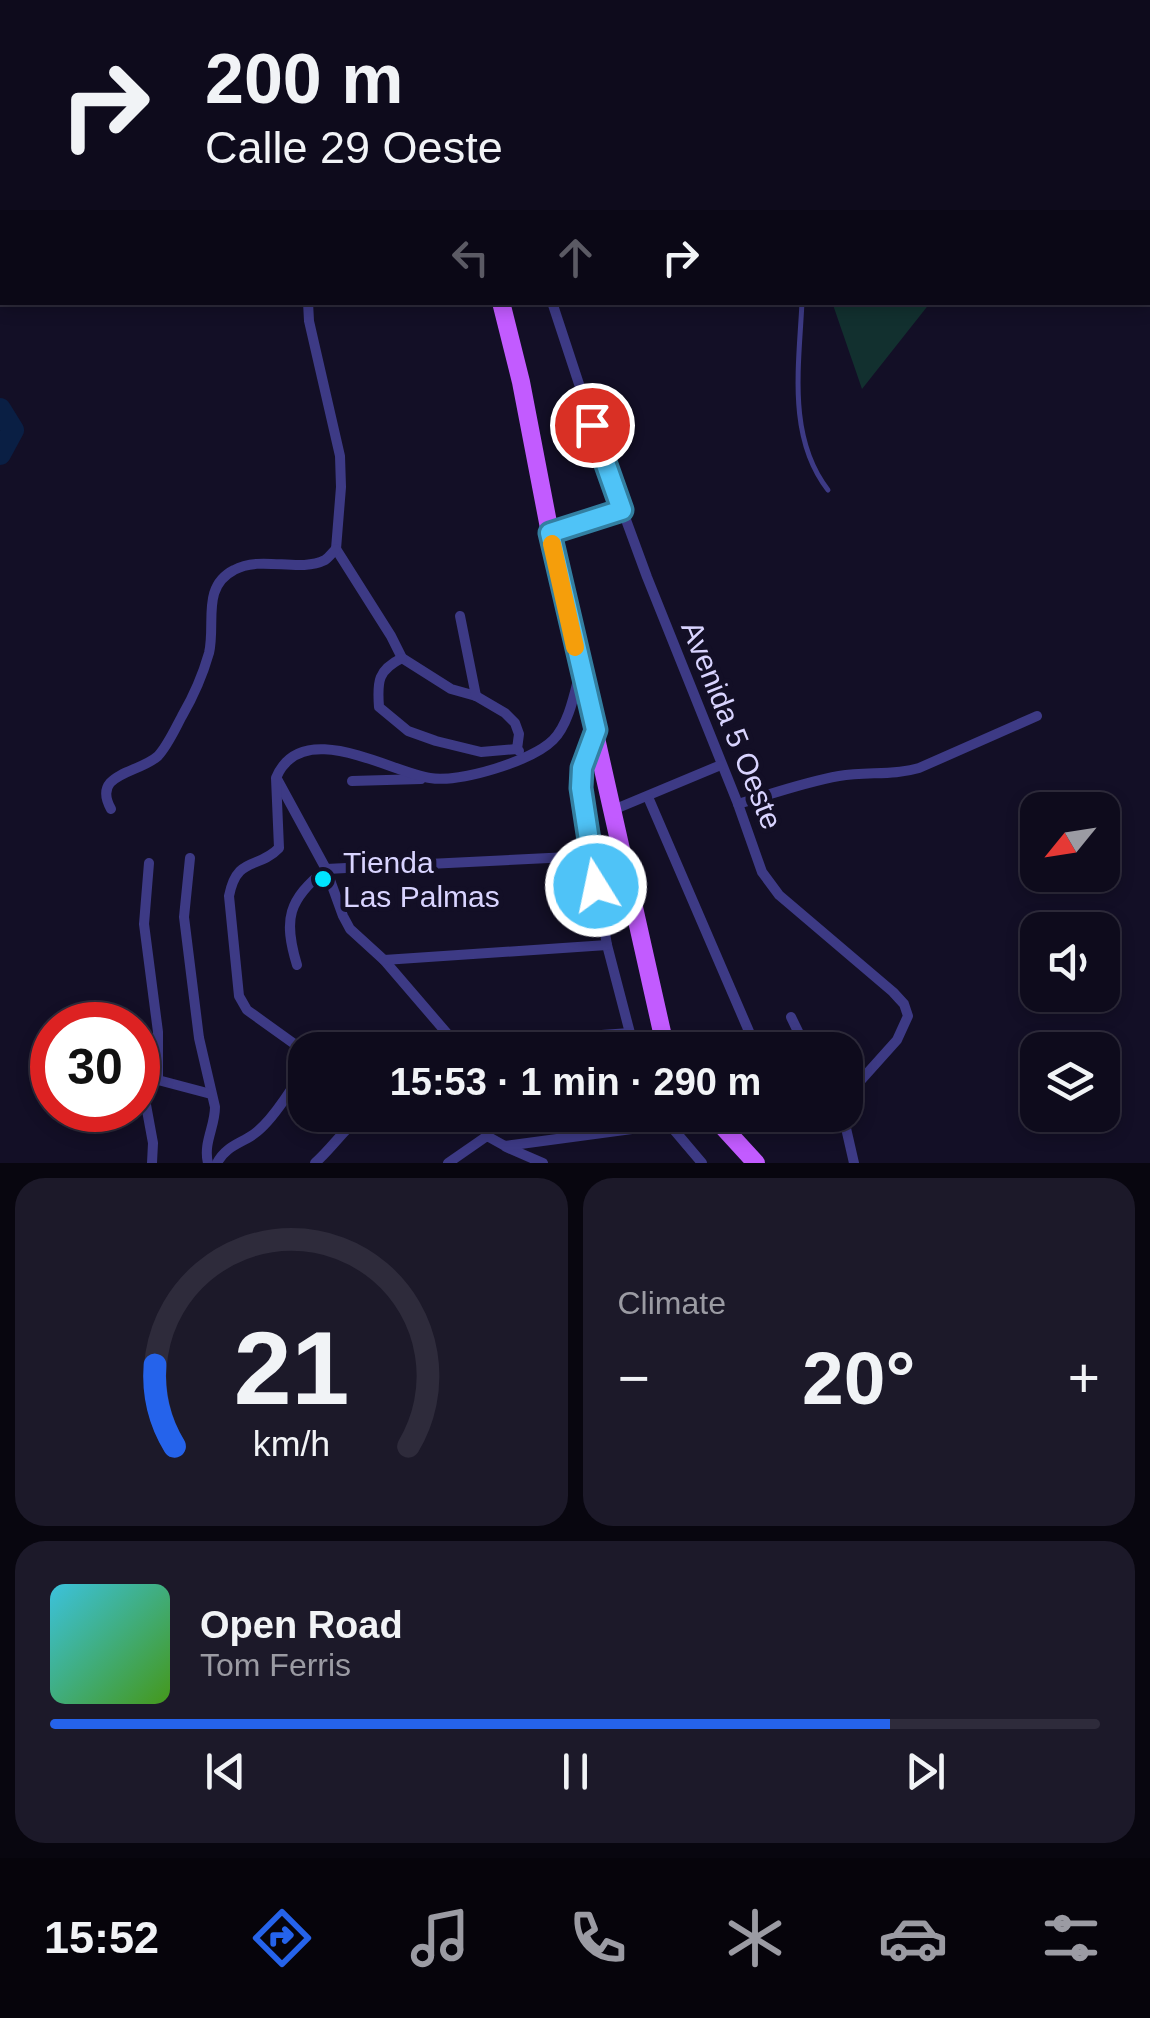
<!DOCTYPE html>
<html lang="en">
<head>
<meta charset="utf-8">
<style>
	body { margin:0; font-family:Arial,sans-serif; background:#1c1929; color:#f1f3f6; height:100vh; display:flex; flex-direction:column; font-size:38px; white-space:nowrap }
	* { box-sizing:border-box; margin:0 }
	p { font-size:32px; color:#9b9ba3 }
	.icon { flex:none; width:55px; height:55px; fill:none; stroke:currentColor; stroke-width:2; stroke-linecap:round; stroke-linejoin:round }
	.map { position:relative; height:1163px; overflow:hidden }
	.side { display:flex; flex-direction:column; gap:15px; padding:15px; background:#08060f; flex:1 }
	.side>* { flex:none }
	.banner { position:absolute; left:0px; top:0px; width:1150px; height:305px; box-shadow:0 5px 15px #0003,0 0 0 2px #2e2b3b; background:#0e0b1c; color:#f1f3f6; overflow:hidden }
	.needle { width:65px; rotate:240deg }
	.buttons { position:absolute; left:1020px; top:792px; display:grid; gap:20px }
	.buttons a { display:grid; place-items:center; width:100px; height:100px; border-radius:20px; background:#0e0b1c; box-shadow:0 5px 15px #0003,0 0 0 2px #2e2b3b; font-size:50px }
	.speed { position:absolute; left:30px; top:1002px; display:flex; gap:20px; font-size:50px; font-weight:700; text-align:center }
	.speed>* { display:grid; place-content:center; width:130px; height:130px; border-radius:50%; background:#0e0b1c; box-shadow:0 5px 15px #0003,0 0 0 2px #2e2b3b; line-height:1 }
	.speed .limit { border:15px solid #d22; background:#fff; color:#111 }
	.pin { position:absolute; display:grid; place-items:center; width:85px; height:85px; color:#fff; margin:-42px; border:5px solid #fff; border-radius:50%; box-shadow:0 2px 10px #0007 }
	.me { position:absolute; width:110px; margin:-55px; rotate:350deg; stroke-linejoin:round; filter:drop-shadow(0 0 8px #0008) }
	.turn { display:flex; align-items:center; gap:35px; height:210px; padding:0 40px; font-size:45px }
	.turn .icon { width:130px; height:130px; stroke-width:2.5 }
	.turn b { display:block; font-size:70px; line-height:85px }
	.lanes { display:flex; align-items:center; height:95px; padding:0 40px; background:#0003; justify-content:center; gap:50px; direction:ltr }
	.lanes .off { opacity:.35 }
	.big { font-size:75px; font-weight:700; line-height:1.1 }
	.side .tile { flex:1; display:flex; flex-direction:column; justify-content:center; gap:15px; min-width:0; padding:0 35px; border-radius:30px; background:#1c1929 }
	.side .dial { align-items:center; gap:0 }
	.dial svg { height:260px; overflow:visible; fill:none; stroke:#2e2b3b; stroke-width:7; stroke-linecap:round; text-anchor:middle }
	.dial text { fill:#f1f3f6; stroke:none }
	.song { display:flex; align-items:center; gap:30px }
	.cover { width:120px; height:120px; border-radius:15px; background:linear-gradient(135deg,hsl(190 70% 55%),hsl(100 70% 35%)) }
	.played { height:10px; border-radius:5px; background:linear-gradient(90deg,#2563eb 80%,#2e2b3b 80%) }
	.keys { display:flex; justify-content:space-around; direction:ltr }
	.heat { display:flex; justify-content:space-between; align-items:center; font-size:55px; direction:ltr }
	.side .tiles { flex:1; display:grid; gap:15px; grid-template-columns:1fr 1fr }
	.tile:last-child { grid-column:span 2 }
	.trip { position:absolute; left:288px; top:1032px; width:575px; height:100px; border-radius:30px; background:#0e0b1c; box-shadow:0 5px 15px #0003,0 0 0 2px #2e2b3b; font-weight:700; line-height:100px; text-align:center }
	.dock { display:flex; height:160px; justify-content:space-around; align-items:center; background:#06040b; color:#9b9ba3 }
	.dock .icon { width:70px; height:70px }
	.dock .selected { color:#2563eb }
	.dock b { font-size:45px; color:#f1f3f6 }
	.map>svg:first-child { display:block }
	.green { fill:#12302f }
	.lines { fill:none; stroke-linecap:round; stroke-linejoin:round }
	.stream { stroke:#0a1f44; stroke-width:4 }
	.river { stroke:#0a1f44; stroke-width:22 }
	.lane { stroke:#3d3a85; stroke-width:5 }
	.street { stroke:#3d3a85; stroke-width:10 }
	.primary { stroke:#c25bff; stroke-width:18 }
	.route-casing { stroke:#337fa1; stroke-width:25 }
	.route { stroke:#4fc3f7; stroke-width:18 }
	.slow { stroke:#f59e0b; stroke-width:18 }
	.poi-dot { fill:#00e5ff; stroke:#130f26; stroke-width:4 }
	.labels { text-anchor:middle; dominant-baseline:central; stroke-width:10; stroke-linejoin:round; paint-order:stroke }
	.street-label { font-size:30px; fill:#d9d4ff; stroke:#130f26 }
	.poi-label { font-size:30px; fill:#d9d4ff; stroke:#130f26; text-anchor:start }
</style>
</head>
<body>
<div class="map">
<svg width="1150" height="1163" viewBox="0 0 1150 1163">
	<rect width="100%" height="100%" fill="#130f26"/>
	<!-- green -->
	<g class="green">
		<path d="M736,0H1150V123H1148V2H740Z"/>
		<path d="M832,302H930V303L862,389Z"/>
	</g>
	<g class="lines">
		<!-- stream -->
		<g class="stream">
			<path d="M999,0L1000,2"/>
			<path d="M1148,123H1150"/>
		</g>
		<!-- river -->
		<path class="river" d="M0,409L13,430L0,454"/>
		<!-- lane -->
		<path class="lane" d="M802,302C799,366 787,437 828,490"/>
		<!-- street -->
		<g class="street">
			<path d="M263,0L265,2"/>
			<path d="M429,0L431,2"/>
			<path d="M308,302L309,321L340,456L341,487L336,549"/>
			<path d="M552,302L604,460L647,577L738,804L762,872L779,895L893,992L904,1004L908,1016L897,1040L845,1098"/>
			<path d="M550,533L622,510"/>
			<path d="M336,549L391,636L402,658L451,689L476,696L505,713L515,723L519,734L517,749"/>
			<path d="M460,616L476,696"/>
			<path d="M402,658C378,670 377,681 379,707L408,731L436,741L481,752L517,749L519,751"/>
			<path d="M593,739L582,768L581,788L584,816L607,945L630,1033L637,1050"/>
			<path d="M277,779L326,869L343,916L350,929L384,960L457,1045L458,1050"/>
			<path d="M352,781L421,779"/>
			<path d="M648,797L757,1050"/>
			<path d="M738,804C771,794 805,782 839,776C867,771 892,776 919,768L1037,716"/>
			<path d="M111,809C91,773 138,774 158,756C168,745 175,729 182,716C193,697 203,674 209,653C216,623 201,587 234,570C261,555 299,573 325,560C329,557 332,553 336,549"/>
			<path d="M613,810L721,765"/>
			<path d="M190,858L184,917L199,1038L215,1107C215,1127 203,1143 208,1163"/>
			<path d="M149,863L144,924L158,1032V1080L148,1087L144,1094L153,1143L152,1163"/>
			<path d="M384,960L607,945"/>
			<path d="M297,965C283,919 288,900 326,869L590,856"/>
			<path d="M791,1017L807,1050"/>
			<path d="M450,1050L457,1045L630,1033"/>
			<path d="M305,1055L300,1048L247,1010L239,996L229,896C237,855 258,870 279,848L276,778C301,717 388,771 430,778C460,783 532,761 553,740C568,725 574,696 579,676"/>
			<path d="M158,1080L211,1094"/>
			<path d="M480,1115L487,1136"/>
			<path d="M665,1115L669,1124L702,1163"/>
			<path d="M790,1115L797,1127L819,1115"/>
			<path d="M843,1115L854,1163"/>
			<path d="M506,1147L543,1163"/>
			<path d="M217,1163C226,1146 240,1144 254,1134C271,1122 300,1080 305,1061"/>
			<path d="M315,1163C332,1148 344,1129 362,1115"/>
			<path d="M448,1163L487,1136L505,1146L669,1124L717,1122"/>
		</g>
		<!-- primary -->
		<g class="primary">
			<path d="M348,0L350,2"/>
			<path d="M586,0L589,2"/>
			<path d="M736,0L740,2"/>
			<path d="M501,302L521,382L550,533L666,1050"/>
			<path d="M712,1115L756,1163"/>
		</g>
	</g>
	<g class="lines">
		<defs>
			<path id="route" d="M592,425L622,510L550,533L596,730L582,768L581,788L596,886"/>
		</defs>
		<!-- route casing -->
		<use href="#route" class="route-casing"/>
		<!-- route -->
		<use href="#route" class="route"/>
		<!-- slow -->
		<path class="slow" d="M552,544L575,647"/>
	</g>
	<!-- markers -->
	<circle class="poi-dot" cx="323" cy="879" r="10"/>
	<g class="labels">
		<!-- street labels -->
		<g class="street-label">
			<text transform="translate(732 725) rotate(68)">Avenida 5 Oeste</text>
		</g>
		<!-- poi labels -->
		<g class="poi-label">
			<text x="343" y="862">Tienda<tspan x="343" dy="34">Las Palmas</tspan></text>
		</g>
	</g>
</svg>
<div class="buttons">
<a><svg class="needle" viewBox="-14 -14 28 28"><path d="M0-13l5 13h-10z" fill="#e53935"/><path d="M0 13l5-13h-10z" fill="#9b9ba3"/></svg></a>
<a><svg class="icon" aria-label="sound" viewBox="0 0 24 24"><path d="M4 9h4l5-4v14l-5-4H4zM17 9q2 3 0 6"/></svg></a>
<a><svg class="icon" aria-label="layers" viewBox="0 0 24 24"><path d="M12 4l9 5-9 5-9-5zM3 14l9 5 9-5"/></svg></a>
</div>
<div class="speed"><div class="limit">30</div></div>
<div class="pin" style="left:592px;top:425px;background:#d93025"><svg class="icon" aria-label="arrive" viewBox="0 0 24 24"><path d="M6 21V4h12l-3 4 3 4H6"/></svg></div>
<svg class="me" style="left:596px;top:886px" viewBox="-20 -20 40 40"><circle r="17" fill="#4fc3f7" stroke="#fff" stroke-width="3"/><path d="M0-11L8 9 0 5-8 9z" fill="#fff"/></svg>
<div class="trip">15:53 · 1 min · 290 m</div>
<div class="banner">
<div class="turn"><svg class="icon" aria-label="right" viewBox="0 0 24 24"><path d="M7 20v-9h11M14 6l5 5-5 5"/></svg><div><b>200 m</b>Calle 29 Oeste</div></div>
<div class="lanes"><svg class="icon off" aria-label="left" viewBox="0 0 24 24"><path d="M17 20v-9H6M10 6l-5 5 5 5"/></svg><svg class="icon off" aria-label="ahead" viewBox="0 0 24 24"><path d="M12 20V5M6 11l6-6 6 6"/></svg><svg class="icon" aria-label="right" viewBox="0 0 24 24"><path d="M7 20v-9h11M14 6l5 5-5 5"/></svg></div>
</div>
</div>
<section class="side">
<div class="tiles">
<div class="tile dial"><svg viewBox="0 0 100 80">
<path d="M14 69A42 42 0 1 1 86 69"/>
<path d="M14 69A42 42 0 0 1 8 44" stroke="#2563eb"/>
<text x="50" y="56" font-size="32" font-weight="700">21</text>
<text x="50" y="72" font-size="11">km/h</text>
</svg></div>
<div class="tile"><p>Climate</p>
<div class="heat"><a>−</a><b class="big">20°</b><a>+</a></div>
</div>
<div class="tile">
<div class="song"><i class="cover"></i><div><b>Open Road</b><p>Tom Ferris</p></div></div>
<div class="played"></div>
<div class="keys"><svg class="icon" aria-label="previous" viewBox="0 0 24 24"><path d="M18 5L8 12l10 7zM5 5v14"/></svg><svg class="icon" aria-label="pause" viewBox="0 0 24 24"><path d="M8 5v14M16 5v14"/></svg><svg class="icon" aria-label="next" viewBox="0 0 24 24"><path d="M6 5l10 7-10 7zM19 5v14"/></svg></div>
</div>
</div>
</section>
<nav class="dock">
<b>15:52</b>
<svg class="icon selected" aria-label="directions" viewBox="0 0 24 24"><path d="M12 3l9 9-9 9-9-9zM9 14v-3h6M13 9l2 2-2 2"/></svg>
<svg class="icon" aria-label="music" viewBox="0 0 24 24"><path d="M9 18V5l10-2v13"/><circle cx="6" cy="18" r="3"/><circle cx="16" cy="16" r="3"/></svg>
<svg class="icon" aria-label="phone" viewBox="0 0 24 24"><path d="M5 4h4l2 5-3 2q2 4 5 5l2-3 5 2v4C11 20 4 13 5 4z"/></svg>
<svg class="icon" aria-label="climate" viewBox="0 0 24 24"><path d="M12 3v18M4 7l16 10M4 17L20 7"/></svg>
<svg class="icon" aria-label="car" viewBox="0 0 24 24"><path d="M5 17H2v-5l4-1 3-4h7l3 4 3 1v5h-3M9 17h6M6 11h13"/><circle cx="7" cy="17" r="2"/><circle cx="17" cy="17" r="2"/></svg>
<svg class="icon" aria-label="filters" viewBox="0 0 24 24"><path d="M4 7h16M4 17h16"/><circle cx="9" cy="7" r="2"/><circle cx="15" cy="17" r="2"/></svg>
</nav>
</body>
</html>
